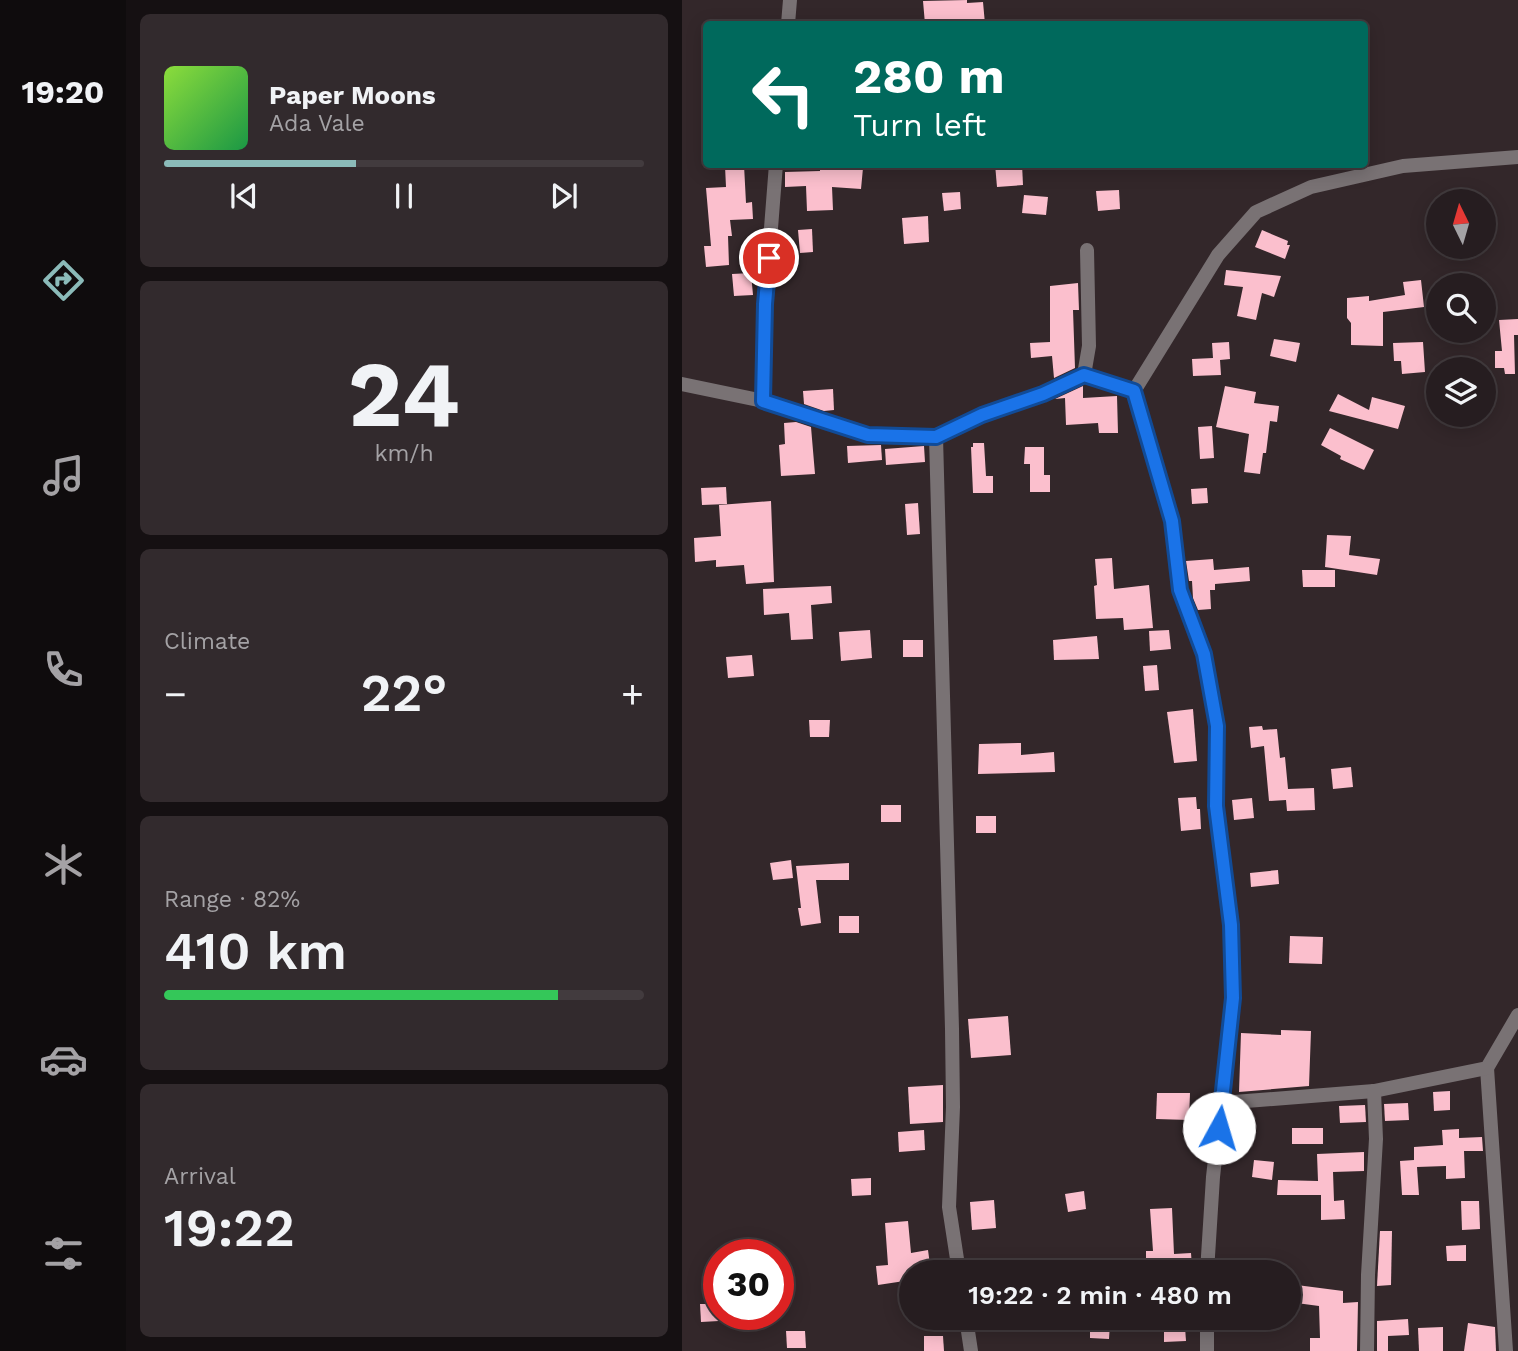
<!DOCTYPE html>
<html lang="en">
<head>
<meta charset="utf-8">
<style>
	body { margin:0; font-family:"Work Sans",sans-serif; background:#322a2d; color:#f1f3f6; height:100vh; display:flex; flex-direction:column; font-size:26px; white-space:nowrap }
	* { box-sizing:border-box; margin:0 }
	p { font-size:23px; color:#a4a2a5 }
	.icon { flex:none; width:38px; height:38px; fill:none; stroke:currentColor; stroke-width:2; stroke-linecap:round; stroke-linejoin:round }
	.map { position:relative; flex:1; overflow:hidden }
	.details { display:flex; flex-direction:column; gap:14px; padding:14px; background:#151012; width:556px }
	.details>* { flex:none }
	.hud { position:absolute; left:21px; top:21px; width:665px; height:147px; border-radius:7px; box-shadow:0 4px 18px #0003,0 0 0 2px #423b3e; background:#00695c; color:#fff; overflow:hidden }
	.needle { width:46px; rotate:355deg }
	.buttons { position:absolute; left:744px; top:189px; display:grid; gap:14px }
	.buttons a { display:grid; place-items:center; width:70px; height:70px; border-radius:50%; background:#261d20; box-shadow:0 4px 18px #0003,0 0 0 2px #423b3e; font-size:35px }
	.speed { position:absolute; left:21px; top:1239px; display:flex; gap:14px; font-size:35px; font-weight:700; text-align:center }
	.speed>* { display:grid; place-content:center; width:91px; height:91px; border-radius:50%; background:#261d20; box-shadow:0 4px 18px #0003,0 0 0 2px #423b3e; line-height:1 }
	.speed .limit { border:10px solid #d22; background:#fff; color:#111 }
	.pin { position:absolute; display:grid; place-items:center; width:60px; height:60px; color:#fff; margin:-30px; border:4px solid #fff; border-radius:50%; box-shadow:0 2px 7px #0007 }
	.me { position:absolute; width:77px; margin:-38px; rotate:6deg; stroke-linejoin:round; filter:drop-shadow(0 0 5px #0008) }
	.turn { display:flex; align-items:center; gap:24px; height:147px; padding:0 35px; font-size:32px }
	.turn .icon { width:91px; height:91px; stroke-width:2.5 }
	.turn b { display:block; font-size:49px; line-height:60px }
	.big { font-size:52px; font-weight:600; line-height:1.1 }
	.details .card { flex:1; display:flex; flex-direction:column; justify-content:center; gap:10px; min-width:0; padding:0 24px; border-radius:10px; background:#322a2d }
	.details .dial { align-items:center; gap:0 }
	.dial b { font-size:91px; line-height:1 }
	.song { display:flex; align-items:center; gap:21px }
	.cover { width:84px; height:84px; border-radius:10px; background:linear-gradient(135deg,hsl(90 70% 55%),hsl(140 70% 35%)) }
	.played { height:7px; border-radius:4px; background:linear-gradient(90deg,#8bbbb9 40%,#423b3e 40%) }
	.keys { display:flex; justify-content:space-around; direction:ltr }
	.heat { display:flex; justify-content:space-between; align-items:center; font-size:38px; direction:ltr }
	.charge { height:10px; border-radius:5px; background:linear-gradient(90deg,#34c759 82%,#423b3e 0) }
	.trip { position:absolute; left:217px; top:1260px; width:402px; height:70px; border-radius:35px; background:#261d20; box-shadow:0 4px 18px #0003,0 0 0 2px #423b3e; font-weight:600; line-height:70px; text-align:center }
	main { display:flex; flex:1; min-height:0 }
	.tab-bar { display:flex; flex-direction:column; width:126px; justify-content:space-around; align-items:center; background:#0f0c0d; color:#a4a2a5 }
	.tab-bar .icon { width:49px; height:49px }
	.tab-bar .active { color:#8bbbb9 }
	.tab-bar b { font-size:32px; color:#f1f3f6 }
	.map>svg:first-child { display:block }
	.building { fill:#fbbfcd }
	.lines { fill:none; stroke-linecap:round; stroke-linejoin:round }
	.street { stroke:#797274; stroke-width:14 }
	.route-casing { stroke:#114b97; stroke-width:18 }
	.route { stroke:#1a73e8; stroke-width:12 }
</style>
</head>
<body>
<main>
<nav class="tab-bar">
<b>19:20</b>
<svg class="icon active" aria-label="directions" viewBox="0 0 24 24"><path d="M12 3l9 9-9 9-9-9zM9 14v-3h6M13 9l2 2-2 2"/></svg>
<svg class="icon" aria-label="music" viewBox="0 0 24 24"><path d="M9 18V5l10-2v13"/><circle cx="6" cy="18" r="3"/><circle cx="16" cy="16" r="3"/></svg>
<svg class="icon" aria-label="phone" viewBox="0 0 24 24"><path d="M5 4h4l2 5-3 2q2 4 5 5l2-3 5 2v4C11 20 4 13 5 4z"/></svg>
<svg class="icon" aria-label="climate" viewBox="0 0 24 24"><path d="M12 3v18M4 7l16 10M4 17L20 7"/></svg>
<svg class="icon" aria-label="car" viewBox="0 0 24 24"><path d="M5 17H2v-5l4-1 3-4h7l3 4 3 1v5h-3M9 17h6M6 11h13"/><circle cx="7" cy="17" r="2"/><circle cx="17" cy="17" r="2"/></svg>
<svg class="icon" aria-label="filters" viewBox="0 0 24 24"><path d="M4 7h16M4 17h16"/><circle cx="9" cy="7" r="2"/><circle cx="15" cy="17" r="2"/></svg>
</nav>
<section class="details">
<div class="card">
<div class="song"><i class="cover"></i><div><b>Paper Moons</b><p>Ada Vale</p></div></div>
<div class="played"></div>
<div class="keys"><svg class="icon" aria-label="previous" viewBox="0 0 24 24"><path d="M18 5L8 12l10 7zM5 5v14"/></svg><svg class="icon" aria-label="pause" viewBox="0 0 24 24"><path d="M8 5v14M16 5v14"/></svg><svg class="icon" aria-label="next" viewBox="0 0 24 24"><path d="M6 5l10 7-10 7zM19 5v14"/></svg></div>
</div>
<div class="card dial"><b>24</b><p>km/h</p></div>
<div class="card"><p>Climate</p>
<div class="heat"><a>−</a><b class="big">22°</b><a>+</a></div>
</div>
<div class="card"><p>Range · 82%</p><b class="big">410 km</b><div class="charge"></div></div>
<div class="card"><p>Arrival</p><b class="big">19:22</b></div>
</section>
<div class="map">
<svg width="836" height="1351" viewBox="0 0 836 1351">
	<rect width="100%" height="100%" fill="#33272a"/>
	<!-- building -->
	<g class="building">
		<path d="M285,0V3L301,2L303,24H243L241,1Z"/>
		<path d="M313,164H340L341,185L315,187Z"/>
		<path d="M62,165L64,203L70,202L71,219L48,220L50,236H46L47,265L24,267L22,246H29L24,188L44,187L43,166Z"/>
		<path d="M138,165L181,168L179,189L150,187L151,210L125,211L124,186L103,187V172L138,171Z"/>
		<path d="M437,190L438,209L416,211L414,191Z"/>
		<path d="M278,192L279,209L262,211L260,193Z"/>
		<path d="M342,195L366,197L364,215L340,213Z"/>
		<path d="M246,216L247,242L222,244L220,218Z"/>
		<path d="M130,229L131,252L118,253L116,230Z"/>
		<path d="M580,230L606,241L605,245H608L603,259L573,247Z"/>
		<path d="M544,270L599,276L592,297L580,293L574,320L555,316L561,287L542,285Z"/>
		<path d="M69,273L71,295L52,296L50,274Z"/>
		<path d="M739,280L742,307L701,312V346L669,345V323L665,318V298L687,296V301L723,295L721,282Z"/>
		<path d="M396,283L397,310H391L393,368L372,378L370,356L349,358L348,343L368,342V286Z"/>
		<path d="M836,319V335H832L833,374H823L822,368H813V351H820L817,320Z"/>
		<path d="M592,339L618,343L614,362L588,356Z"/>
		<path d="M547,342L548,359L538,360L539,375L511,376L510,359L531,358L530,343Z"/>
		<path d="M741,342L743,372L720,374L719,361H712L711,343Z"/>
		<path d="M401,386V398L435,396L436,433H417L416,423L384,425L383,398L373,399Z"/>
		<path d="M543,386L574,392L572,403L597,406L595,422L588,421L584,453H581L578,474L562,472L567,434L534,427Z"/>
		<path d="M151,389L152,410L142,411L122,404L121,391Z"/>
		<path d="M656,394L687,410L690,397L723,406L716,429L647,411Z"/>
		<path d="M114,422L129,427L133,474L99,476L97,445L103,444L102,423Z"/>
		<path d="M530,426L532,458L518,459L516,427Z"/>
		<path d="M648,428L692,450L682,470L658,459L659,456L639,445Z"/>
		<path d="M291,443H302L304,476H311V493H291L289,447H291Z"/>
		<path d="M199,445L200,460L166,463L165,446Z"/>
		<path d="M242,446L243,462L204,465L203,449Z"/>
		<path d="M343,447H362V475H368V492H348V464H342Z"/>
		<path d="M44,487L45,504L20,505L19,488Z"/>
		<path d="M525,488L526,503L510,504L509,489Z"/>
		<path d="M89,501L92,582L64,584L62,565L34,567V560L13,562L12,538L39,536L37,505Z"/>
		<path d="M236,503L238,534L225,535L223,504Z"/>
		<path d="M645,535L669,536L667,555L698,559L695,575L643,567Z"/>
		<path d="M430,558L432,589L467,585L471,628L442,630L441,618L414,619L412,586L415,585L413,559Z"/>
		<path d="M531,559L532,570L567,567L568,581L533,584V590H528L529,609L516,610L511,598L510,581H507L504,561Z"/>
		<path d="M620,570H653V587H621Z"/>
		<path d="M149,586L150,603L129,605L131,639L109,640L107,613L82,615L81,589Z"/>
		<path d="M188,630L190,658L159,661L157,632Z"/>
		<path d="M487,630L489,649L468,651L467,631Z"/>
		<path d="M415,636L417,659L372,660L371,640Z"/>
		<rect x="221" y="640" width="20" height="17"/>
		<path d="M70,655L72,676L46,678L44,657Z"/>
		<path d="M475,665L477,690L463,691L461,666Z"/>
		<path d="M511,709L515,761L492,763L485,712Z"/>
		<path d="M127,720H148L147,737H128Z"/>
		<path d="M580,726L581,730L595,729L598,758L603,757L606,789L632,788L633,810L605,811L604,800L587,801L582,746L569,748L567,727Z"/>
		<path d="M339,743V755L372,752L373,772L296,774L297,744Z"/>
		<path d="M669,767L671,787L651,789L649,769Z"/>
		<path d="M514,797L515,809H518L519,829L499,831L496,798Z"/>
		<path d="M570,798L572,818L552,820L550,800Z"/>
		<rect x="199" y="805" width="20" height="17"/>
		<rect x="294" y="816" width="20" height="17"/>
		<path d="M109,860L111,878L91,880L88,863Z"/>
		<path d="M167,863V880H134L139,923L119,926L116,908H119L114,866Z"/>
		<path d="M596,870L597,884L569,887L568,873Z"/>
		<rect x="157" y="916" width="20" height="17"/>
		<path d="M608,936L641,937L640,964L607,963Z"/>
		<path d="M326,1016L329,1055L289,1058L286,1019Z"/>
		<path d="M599,1030L629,1031L627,1086L557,1092L559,1033L599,1035Z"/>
		<path d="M261,1085V1122L228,1124L226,1087Z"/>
		<path d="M768,1091V1110L752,1111L751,1092Z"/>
		<path d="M475,1093H508L507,1120L474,1119Z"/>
		<path d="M726,1103L727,1120L703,1121L702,1104Z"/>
		<path d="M683,1105L684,1122L658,1123L657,1106Z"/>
		<rect x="610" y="1128" width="31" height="16"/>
		<path d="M777,1129V1138L800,1137L801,1151H782L783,1178L764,1179V1166L735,1167L737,1195H720L718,1161L732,1160V1147L761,1145L760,1130Z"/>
		<path d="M242,1130L243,1150L217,1152L216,1132Z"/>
		<path d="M682,1152V1171L651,1172L652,1201L662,1200L663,1219L639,1220V1195H595L596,1180L636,1181L635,1154Z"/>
		<path d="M572,1160L592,1162L590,1180L570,1177Z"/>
		<path d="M189,1178V1195L170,1196L169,1179Z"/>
		<path d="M402,1191L404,1209L386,1212L383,1194Z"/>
		<path d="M312,1200L314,1228L290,1230L288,1202Z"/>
		<path d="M779,1201H797L798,1229L780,1230Z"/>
		<path d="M490,1208L492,1254L509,1253L510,1267L488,1268V1264L464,1265V1251H471L468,1209Z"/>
		<path d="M226,1221L229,1253L246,1250L249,1272H229V1280L196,1285L194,1266L206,1265L203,1223Z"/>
		<path d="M698,1231H710L709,1285L695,1286Z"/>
		<path d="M784,1245V1261H765L764,1246Z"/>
		<path d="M607,1284L661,1291V1303L676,1302L675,1351H628V1338H638L637,1306L607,1302Z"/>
		<path d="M18,1304H37V1321L19,1322Z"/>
		<path d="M726,1319L727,1335L706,1336V1351H695V1321Z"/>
		<path d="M786,1323L813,1327L814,1351H782Z"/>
		<path d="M408,1324H428L427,1339L408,1338Z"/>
		<path d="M503,1327L504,1341L482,1342V1328Z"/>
		<path d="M761,1327V1351H737L736,1328Z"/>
		<path d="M104,1331H123L124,1348H105Z"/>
		<path d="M242,1336H261L262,1351H242Z"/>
	</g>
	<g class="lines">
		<!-- street -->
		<g class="street">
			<path d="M106,24L108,0"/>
			<path d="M402,375L452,391"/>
			<path d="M0,384L81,401L186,435L254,437L300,415L361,394L402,375L407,346L405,250"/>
			<path d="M81,401L83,305L94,164"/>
			<path d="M254,437L270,1029L271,1107L267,1207L277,1272"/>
			<path d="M805,1068L824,1351"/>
			<path d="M539,1103L692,1091L805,1068L836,1015"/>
			<path d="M525,1272L531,1177L551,998L549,925L534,806L535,726L522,654L498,590L490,521L452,391L536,255L574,212L629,187L721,166L836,157"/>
			<path d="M284,1318L289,1351"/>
			<path d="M525,1318V1351"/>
			<path d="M685,1351L686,1275L694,1139L692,1091"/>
		</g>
	</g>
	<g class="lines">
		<defs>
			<path id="route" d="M87,258L83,304L81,401L186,435L254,437L300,415L361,394L402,375L452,391L490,521L498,590L522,654L535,726L534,806L549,925L551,998L537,1128"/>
		</defs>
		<!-- route casing -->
		<use href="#route" class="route-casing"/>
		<!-- route -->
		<use href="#route" class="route"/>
	</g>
</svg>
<div class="buttons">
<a><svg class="needle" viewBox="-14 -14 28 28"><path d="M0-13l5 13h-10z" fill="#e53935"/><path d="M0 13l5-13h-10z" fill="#a4a2a5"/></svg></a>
<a><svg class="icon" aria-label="search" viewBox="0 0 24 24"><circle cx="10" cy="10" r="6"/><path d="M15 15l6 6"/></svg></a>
<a><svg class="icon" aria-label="layers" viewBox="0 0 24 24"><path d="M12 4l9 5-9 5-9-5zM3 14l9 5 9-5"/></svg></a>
</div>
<div class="speed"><div class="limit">30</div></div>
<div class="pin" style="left:87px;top:258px;background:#d93025"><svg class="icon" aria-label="arrive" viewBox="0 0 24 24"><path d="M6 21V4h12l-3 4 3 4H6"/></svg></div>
<svg class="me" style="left:537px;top:1128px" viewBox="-20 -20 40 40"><circle r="19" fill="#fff"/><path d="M0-13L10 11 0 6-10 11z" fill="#1a73e8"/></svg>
<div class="trip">19:22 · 2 min · 480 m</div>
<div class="hud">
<div class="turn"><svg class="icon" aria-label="left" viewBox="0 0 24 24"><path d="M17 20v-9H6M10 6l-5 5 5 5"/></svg><div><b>280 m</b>Turn left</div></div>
</div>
</div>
</main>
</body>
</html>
